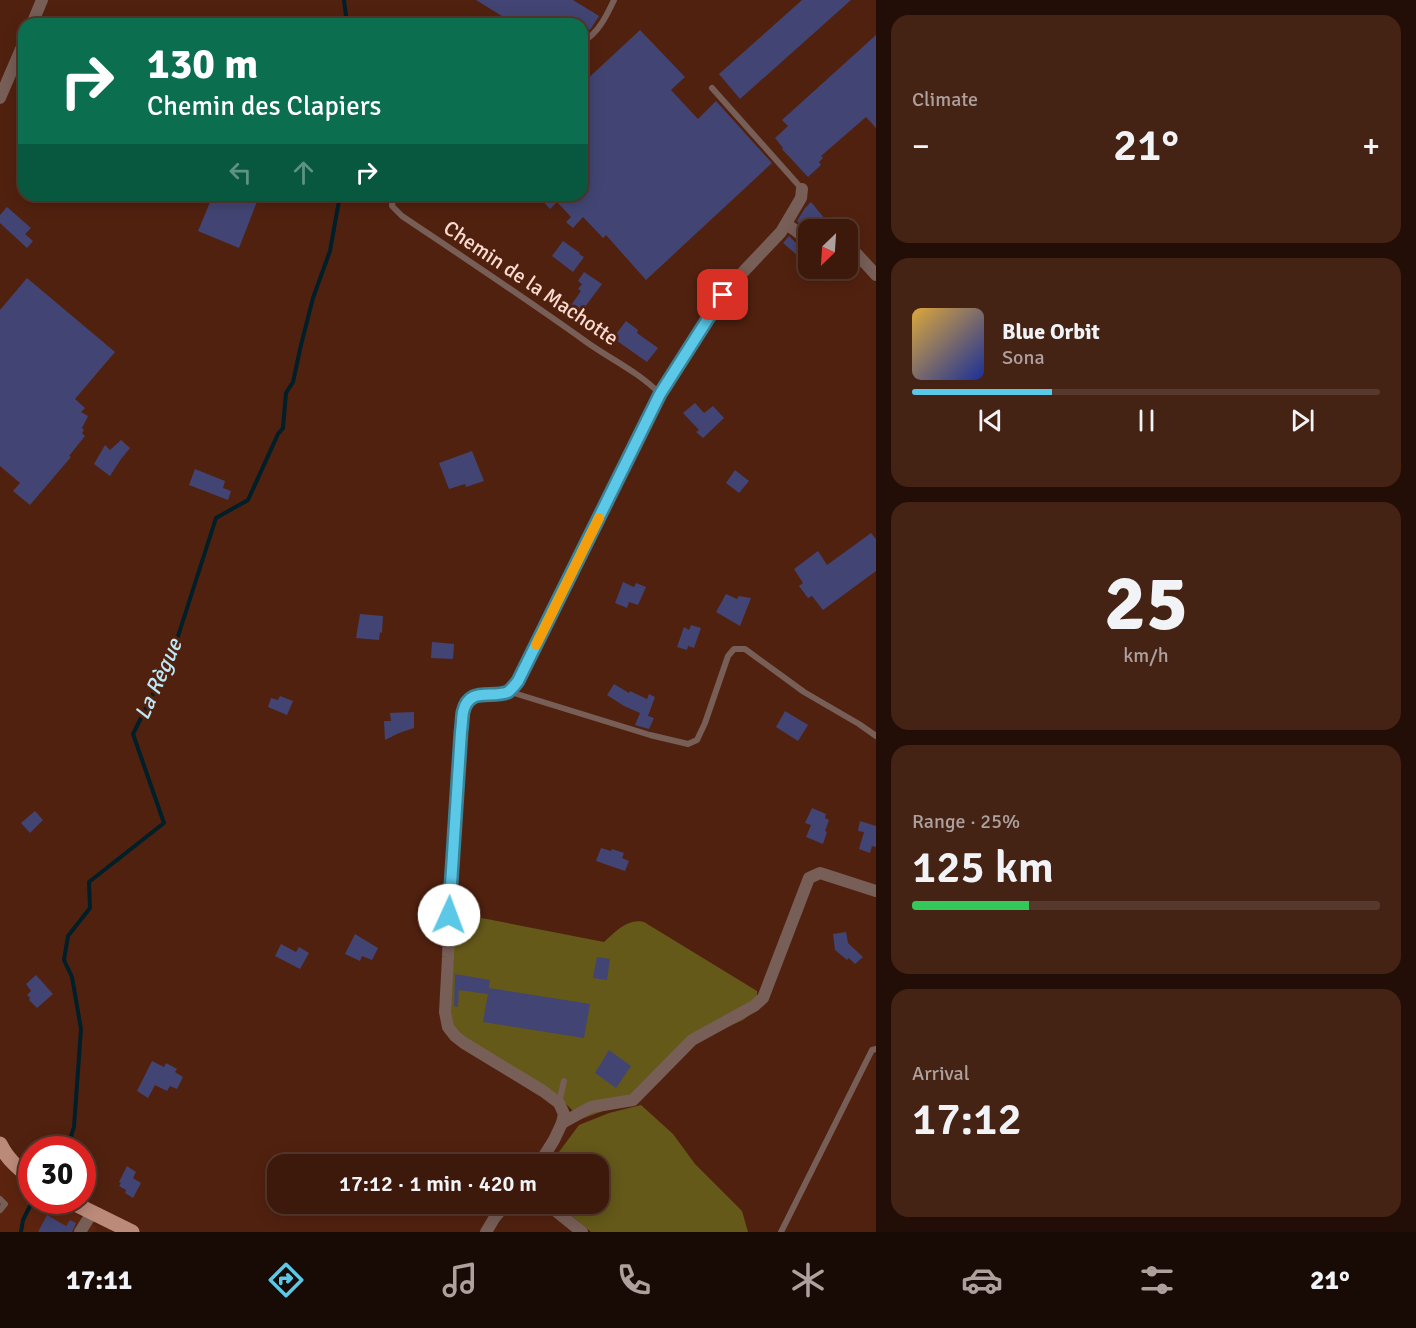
<!DOCTYPE html>
<html lang="en">
<head>
<meta charset="utf-8">
<style>
	body { margin:0; font-family:Signika,sans-serif; background:#442214; color:#f1f3f6; height:100vh; display:flex; flex-direction:column; font-size:22px; white-space:nowrap }
	* { box-sizing:border-box; margin:0 }
	p { font-size:20px; color:#ada09d }
	.icon { flex:none; width:33px; height:33px; fill:none; stroke:currentColor; stroke-width:2; stroke-linecap:round; stroke-linejoin:round }
	.map { position:relative; flex:1; overflow:hidden }
	.panel { display:flex; flex-direction:column; gap:15px; padding:15px; background:#220e06; width:540px }
	.panel>* { flex:none }
	.guide { position:absolute; left:18px; top:18px; width:570px; height:183px; border-radius:18px; box-shadow:0 3px 15px #0003,0 0 0 2px #56382c; background:#0b6e4f; color:#fff; overflow:hidden }
	.needle { width:39px; rotate:205deg }
	.controls { position:absolute; left:798px; top:219px; display:grid; gap:12px }
	.controls a { display:grid; place-items:center; width:60px; height:60px; border-radius:12px; background:#3d190b; box-shadow:0 3px 15px #0003,0 0 0 2px #56382c; font-size:30px }
	.speed { position:absolute; left:18px; top:1136px; display:flex; gap:12px; font-size:30px; font-weight:700; text-align:center }
	.speed>* { display:grid; place-content:center; width:78px; height:78px; border-radius:50%; background:#3d190b; box-shadow:0 3px 15px #0003,0 0 0 2px #56382c; line-height:1 }
	.speed .limit { border:9px solid #d22; background:#fff; color:#111 }
	.pin { position:absolute; display:grid; place-items:center; width:51px; height:51px; color:#fff; margin:-26px; border-radius:12px; box-shadow:0 3px 9px #0006 }
	.me { position:absolute; width:66px; margin:-33px; rotate:2deg; stroke-linejoin:round; filter:drop-shadow(0 0 4px #0008) }
	.turn { display:flex; align-items:center; gap:21px; height:126px; padding:0 30px; font-size:27px }
	.turn .icon { width:78px; height:78px; stroke-width:2.5 }
	.turn b { display:block; font-size:42px; line-height:51px }
	.lanes { display:flex; align-items:center; height:57px; padding:0 30px; background:#0003; justify-content:center; gap:30px; direction:ltr }
	.lanes .off { opacity:.35 }
	.big { font-size:45px; font-weight:600; line-height:1.1 }
	.panel .widget { flex:1; display:flex; flex-direction:column; justify-content:center; gap:9px; min-width:0; padding:0 21px; border-radius:18px; background:#442214 }
	.panel .dial { align-items:center; gap:0 }
	.dial b { font-size:78px; line-height:1 }
	.song { display:flex; align-items:center; gap:18px }
	.cover { width:72px; height:72px; border-radius:9px; background:linear-gradient(135deg,hsl(40 70% 55%),hsl(230 70% 35%)) }
	.played { height:6px; border-radius:3px; background:linear-gradient(90deg,#5bc8e7 30%,#56382c 30%) }
	.keys { display:flex; justify-content:space-around; direction:ltr }
	.heat { display:flex; justify-content:space-between; align-items:center; font-size:33px; direction:ltr }
	.charge { height:9px; border-radius:4px; background:linear-gradient(90deg,#34c759 25%,#56382c 0) }
	.trip { position:absolute; left:267px; top:1154px; width:342px; height:60px; border-radius:18px; background:#3d190b; box-shadow:0 3px 15px #0003,0 0 0 2px #56382c; font-weight:600; line-height:60px; text-align:center }
	.dock { display:flex; height:96px; justify-content:space-around; align-items:center; background:#180a04; color:#ada09d }
	.dock .icon { width:42px; height:42px }
	.dock .active { color:#5bc8e7 }
	.dock b { font-size:27px; color:#f1f3f6 }
	main { display:flex; flex:1; min-height:0 }
	.map>svg:first-child { display:block }
	.built { fill:#5c240f }
	.green { fill:#645919 }
	.lines { fill:none; stroke-linecap:round; stroke-linejoin:round }
	.stream { stroke:#011f28; stroke-width:4 }
	.building { fill:#424473 }
	.service { stroke:#775e56; stroke-width:6 }
	.minor { stroke:#775e56; stroke-width:12 }
	.primary { stroke:#bc8a79; stroke-width:15 }
	.route-casing { stroke:#3b8296; stroke-width:15 }
	.route { stroke:#5bc8e7; stroke-width:10 }
	.slow { stroke:#f59e0b; stroke-width:10 }
	.labels { text-anchor:middle; dominant-baseline:central; stroke-width:6; stroke-linejoin:round; paint-order:stroke }
	.street-label { font-size:21px; fill:#fbdbd0; stroke:#51210f }
	.water-label { font-size:22px; font-style:italic; fill:#bbe9f8; stroke:#51210f }
</style>
</head>
<body>
<main>
<div class="map">
<svg width="876" height="1232" viewBox="0 0 876 1232">
	<rect width="100%" height="100%" fill="#51210f"/>
	<!-- built -->
	<path class="built" d="M0,1160L13,1172L31,1185L32,1200H55L97,1228L95,1232H0Z"/>
	<!-- green -->
	<g class="green">
		<path d="M456,913L604,942C616,931 628,918 644,922L757,991V1009L743,1020L692,1043L648,1091L603,1111L581,1119L563,1101L466,1040L451,1023L447,1006Z"/>
		<path d="M641,1105L673,1134L695,1164L742,1211L748,1232H591L557,1203H598V1164H550L579,1125L609,1113Z"/>
	</g>
	<g class="lines">
		<!-- stream -->
		<g class="stream">
			<path d="M344,0L347,24"/>
			<path d="M67,1149L74,1127L81,1029L72,977L64,960L68,936L90,908L89,882L164,823L133,734L171,658L216,518L248,500L278,434L283,428L286,393L293,382L301,345L313,298L330,251L340,195"/>
			<path d="M21,1232L23,1220L30,1206"/>
		</g>
	</g>
	<!-- building -->
	<g class="building">
		<path d="M476,0H573L599,16L590,30L582,24H515Z"/>
		<path d="M802,0H851L740,99L719,74Z"/>
		<path d="M640,30L685,77L671,90L698,119L716,101L772,163L646,280L606,235L603,238L583,217L573,228L566,222L571,217L557,202L550,209L541,199L546,195H582V84Z"/>
		<path d="M876,35V128L866,117L821,156L823,158L819,162L821,165L808,177L782,149L783,148L775,138L788,126L782,120Z"/>
		<path d="M213,195H250L258,199L239,248L198,231Z"/>
		<path d="M811,202L834,230H808L799,223L797,221L805,208Z"/>
		<path d="M7,207L31,228L25,234L33,241L27,248L0,223V215Z"/>
		<path d="M789,236L808,255V257L804,261L783,243Z"/>
		<path d="M563,241L580,253L579,254L584,257L573,272L552,256Z"/>
		<path d="M584,272L602,284L579,315L569,308L581,291L578,289L582,284L578,281Z"/>
		<path d="M27,278L115,352L75,399L85,408L81,412L88,416L82,428L84,430L82,433L85,436L69,456L71,457L30,505L13,491L20,483L0,466V310Z"/>
		<path d="M626,321L638,330L637,333L658,348L647,362L613,338Z"/>
		<path d="M695,403L704,413L713,406L724,418L703,438L696,432L699,430L683,413Z"/>
		<path d="M121,440L130,448L121,459L110,476L94,464L105,445L110,450Z"/>
		<path d="M472,451L484,481L466,487L465,484L449,489L439,463Z"/>
		<path d="M195,469L225,481L223,488L231,491L228,500L189,485Z"/>
		<path d="M735,470L749,481L739,493L726,483Z"/>
		<path d="M871,533L876,539V571L823,610L812,596L808,598L799,586L803,583L794,569L818,551L827,565Z"/>
		<path d="M623,582L634,587L636,583L646,587L638,605L629,602L627,608L615,603Z"/>
		<path d="M726,594L737,599L739,596L751,598L740,626L716,612Z"/>
		<path d="M360,614L383,616L382,633L380,632L379,640L356,638Z"/>
		<path d="M691,625L701,628L694,648L688,646L687,650L677,647L684,627L689,630Z"/>
		<path d="M432,642L454,644L453,659L431,658Z"/>
		<path d="M614,684L629,693L630,691L647,699L644,707L649,694L655,697L648,716L654,718L649,729L635,725L640,713L624,706L607,695Z"/>
		<path d="M280,696L293,701L287,715L268,707L271,698L278,700Z"/>
		<path d="M785,711L808,725L798,741L776,727Z"/>
		<path d="M414,712V728L399,733L385,740L384,721H391L390,713Z"/>
		<path d="M812,808L826,814L825,818L829,820L825,831L827,832L823,844L806,837L811,825L805,823Z"/>
		<path d="M35,811L43,820L30,833L21,823Z"/>
		<path d="M860,821L876,826V847L872,846L870,853L859,849L864,832L858,831Z"/>
		<path d="M601,848L611,851L612,849L624,853L622,858L629,861L625,871L596,861Z"/>
		<path d="M846,932L848,943L863,957L855,964L849,958L847,960L835,950L833,934Z"/>
		<path d="M355,934L378,948L372,960L362,956L360,961L345,954Z"/>
		<path d="M281,944L296,952L299,947L309,953L300,969L275,956Z"/>
		<path d="M597,957L610,959L607,980L593,978Z"/>
		<path d="M455,974L490,980L488,994L459,990L458,1007L454,1006Z"/>
		<path d="M36,975L53,994L37,1008L29,1000L30,998L27,995L31,991L26,984Z"/>
		<path d="M489,988L590,1004L584,1038L483,1022Z"/>
		<path d="M609,1050L631,1066L616,1088L595,1073Z"/>
		<path d="M152,1061L164,1067L166,1063L177,1069L175,1072L183,1077L177,1089L170,1086L167,1091L155,1085L148,1098L137,1091Z"/>
		<path d="M127,1166L136,1172L133,1178L141,1183L133,1198L125,1193L126,1190L119,1186L121,1183L119,1182Z"/>
		<path d="M47,1215L66,1226L70,1220L76,1223L72,1232H38Z"/>
	</g>
	<g class="lines">
		<!-- service -->
		<g class="service">
			<path d="M582,42C598,34 607,15 614,0"/>
			<path d="M712,88L802,189"/>
			<path d="M393,195L392,206L402,216C463,257 525,298 585,341C610,359 639,372 660,394"/>
			<path d="M513,688L517,694L650,735L688,744L697,740L705,723L728,656L734,649H745L804,692L859,724L876,736"/>
			<path d="M559,1103L564,1081"/>
			<path d="M0,1199L5,1204L0,1210"/>
			<path d="M781,1232L872,1050L876,1049"/>
		</g>
		<!-- minor -->
		<g class="minor">
			<path d="M32,24L42,0"/>
			<path d="M0,98L24,42"/>
			<path d="M786,225C795,228 800,236 808,239"/>
			<path d="M848,250L854,251L876,275"/>
			<path d="M562,1123L591,1107L633,1100L692,1040L754,1006L763,998L809,878L820,873L876,891"/>
			<path d="M539,1164L554,1140L562,1123L564,1114L559,1103L543,1091L464,1043L455,1036L448,1027L445,1012L448,957L450,895L463,711C475,684 488,700 507,692C512,690 515,685 518,681L660,394L723,295L745,270L781,232L801,198L802,189"/>
			<path d="M546,1203L582,1232"/>
			<path d="M80,1232L92,1213"/>
			<path d="M486,1232L495,1217L507,1203"/>
		</g>
		<!-- primary -->
		<g class="primary">
			<path d="M0,1144C7,1159 19,1169 32,1179"/>
			<path d="M67,1200L132,1232"/>
		</g>
	</g>
	<g class="lines">
		<defs>
			<path id="route" d="M449,915L461,732C462,725 462,718 463,712C469,686 491,699 508,692C512,689 515,685 518,681L660,394L723,295"/>
		</defs>
		<!-- route casing -->
		<use href="#route" class="route-casing"/>
		<!-- route -->
		<use href="#route" class="route"/>
		<!-- slow -->
		<path class="slow" d="M536,645L599,518"/>
	</g>
	<g class="labels">
		<!-- street labels -->
		<g class="street-label">
			<text transform="translate(531 283) rotate(34)">Chemin de la Machotte</text>
		</g>
		<!-- water labels -->
		<g class="water-label">
			<text transform="translate(158 679) rotate(-66)">La Règue</text>
		</g>
	</g>
</svg>
<div class="controls">
<a><svg class="needle" viewBox="-14 -14 28 28"><path d="M0-13l5 13h-10z" fill="#e53935"/><path d="M0 13l5-13h-10z" fill="#ada09d"/></svg></a>
</div>
<div class="speed"><div class="limit">30</div></div>
<div class="pin" style="left:723px;top:295px;background:#d93025"><svg class="icon" aria-label="arrive" viewBox="0 0 24 24"><path d="M6 21V4h12l-3 4 3 4H6"/></svg></div>
<svg class="me" style="left:449px;top:915px" viewBox="-20 -20 40 40"><circle r="19" fill="#fff"/><path d="M0-13L10 11 0 6-10 11z" fill="#5bc8e7"/></svg>
<div class="trip">17:12 · 1 min · 420 m</div>
<div class="guide">
<div class="turn"><svg class="icon" aria-label="right" viewBox="0 0 24 24"><path d="M7 20v-9h11M14 6l5 5-5 5"/></svg><div><b>130 m</b>Chemin des Clapiers</div></div>
<div class="lanes"><svg class="icon off" aria-label="left" viewBox="0 0 24 24"><path d="M17 20v-9H6M10 6l-5 5 5 5"/></svg><svg class="icon off" aria-label="ahead" viewBox="0 0 24 24"><path d="M12 20V5M6 11l6-6 6 6"/></svg><svg class="icon" aria-label="right" viewBox="0 0 24 24"><path d="M7 20v-9h11M14 6l5 5-5 5"/></svg></div>
</div>
</div>
<section class="panel">
<div class="widget"><p>Climate</p>
<div class="heat"><a>−</a><b class="big">21°</b><a>+</a></div>
</div>
<div class="widget">
<div class="song"><i class="cover"></i><div><b>Blue Orbit</b><p>Sona</p></div></div>
<div class="played"></div>
<div class="keys"><svg class="icon" aria-label="previous" viewBox="0 0 24 24"><path d="M18 5L8 12l10 7zM5 5v14"/></svg><svg class="icon" aria-label="pause" viewBox="0 0 24 24"><path d="M8 5v14M16 5v14"/></svg><svg class="icon" aria-label="next" viewBox="0 0 24 24"><path d="M6 5l10 7-10 7zM19 5v14"/></svg></div>
</div>
<div class="widget dial"><b>25</b><p>km/h</p></div>
<div class="widget"><p>Range · 25%</p><b class="big">125 km</b><div class="charge"></div></div>
<div class="widget"><p>Arrival</p><b class="big">17:12</b></div>
</section>
</main>
<nav class="dock">
<b>17:11</b>
<svg class="icon active" aria-label="directions" viewBox="0 0 24 24"><path d="M12 3l9 9-9 9-9-9zM9 14v-3h6M13 9l2 2-2 2"/></svg>
<svg class="icon" aria-label="music" viewBox="0 0 24 24"><path d="M9 18V5l10-2v13"/><circle cx="6" cy="18" r="3"/><circle cx="16" cy="16" r="3"/></svg>
<svg class="icon" aria-label="phone" viewBox="0 0 24 24"><path d="M5 4h4l2 5-3 2q2 4 5 5l2-3 5 2v4C11 20 4 13 5 4z"/></svg>
<svg class="icon" aria-label="climate" viewBox="0 0 24 24"><path d="M12 3v18M4 7l16 10M4 17L20 7"/></svg>
<svg class="icon" aria-label="car" viewBox="0 0 24 24"><path d="M5 17H2v-5l4-1 3-4h7l3 4 3 1v5h-3M9 17h6M6 11h13"/><circle cx="7" cy="17" r="2"/><circle cx="17" cy="17" r="2"/></svg>
<svg class="icon" aria-label="filters" viewBox="0 0 24 24"><path d="M4 7h16M4 17h16"/><circle cx="9" cy="7" r="2"/><circle cx="15" cy="17" r="2"/></svg>
<b>21°</b>
</nav>
</body>
</html>
